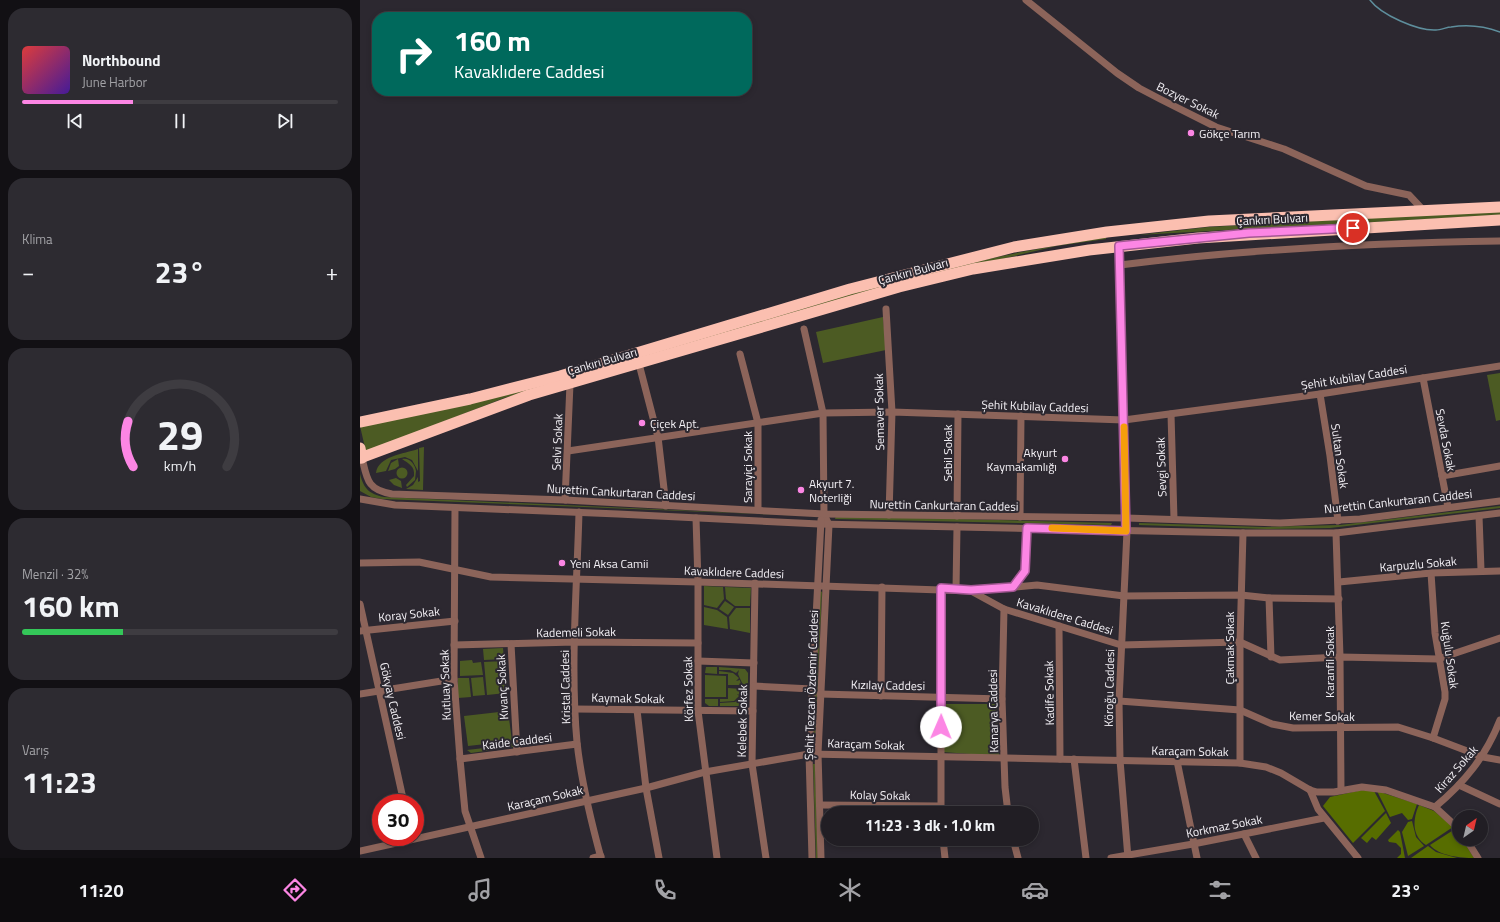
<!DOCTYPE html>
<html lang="tr">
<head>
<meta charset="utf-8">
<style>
	body { margin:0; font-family:"Titillium Web",sans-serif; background:#2d2b31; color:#f1f3f6; height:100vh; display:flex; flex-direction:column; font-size:15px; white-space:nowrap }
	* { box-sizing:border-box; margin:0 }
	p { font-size:13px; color:#a2a2a6 }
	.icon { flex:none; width:22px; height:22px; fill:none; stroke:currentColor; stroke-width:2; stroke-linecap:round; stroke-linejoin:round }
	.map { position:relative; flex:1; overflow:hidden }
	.drawer { display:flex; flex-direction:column; gap:8px; padding:8px; background:#121014; width:360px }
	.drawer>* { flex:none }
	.guide { position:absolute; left:12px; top:12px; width:380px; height:84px; border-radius:16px; box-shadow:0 2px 6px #0003,0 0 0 1px #3e3c41; background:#00695c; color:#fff; overflow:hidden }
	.needle { width:26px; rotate:34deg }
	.buttons { position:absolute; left:1092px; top:810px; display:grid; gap:8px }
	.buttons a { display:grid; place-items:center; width:36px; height:36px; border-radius:50%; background:#211e24; box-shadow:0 2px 6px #0003,0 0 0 1px #3e3c41; font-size:20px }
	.speed { position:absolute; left:12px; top:794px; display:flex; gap:8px; font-size:20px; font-weight:700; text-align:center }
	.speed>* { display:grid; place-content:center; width:52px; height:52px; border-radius:50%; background:#211e24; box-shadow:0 2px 6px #0003,0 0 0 1px #3e3c41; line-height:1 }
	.speed .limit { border:6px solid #d22; background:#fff; color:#111 }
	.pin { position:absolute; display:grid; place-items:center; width:34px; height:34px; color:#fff; margin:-17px; border:2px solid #fff; border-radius:50%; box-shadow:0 1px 4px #0007 }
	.me { position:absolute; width:44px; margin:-22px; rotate:1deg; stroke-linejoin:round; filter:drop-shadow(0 0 3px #0008) }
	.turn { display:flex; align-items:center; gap:14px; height:84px; padding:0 16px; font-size:18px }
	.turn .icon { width:52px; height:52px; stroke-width:2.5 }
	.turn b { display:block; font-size:28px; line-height:34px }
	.big { font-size:30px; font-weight:700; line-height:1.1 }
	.drawer .widget { flex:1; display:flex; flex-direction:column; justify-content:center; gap:6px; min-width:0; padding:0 14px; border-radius:16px; background:#2d2b31 }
	.drawer .dial { align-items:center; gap:0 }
	.dial svg { height:104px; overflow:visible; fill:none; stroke:#3e3c41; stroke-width:7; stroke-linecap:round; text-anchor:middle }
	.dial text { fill:#f1f3f6; stroke:none }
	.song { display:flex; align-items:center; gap:12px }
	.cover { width:48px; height:48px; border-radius:6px; background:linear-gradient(135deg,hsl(0 70% 55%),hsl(260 70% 35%)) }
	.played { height:4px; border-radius:2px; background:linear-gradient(90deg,#fc86e4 35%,#3e3c41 35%) }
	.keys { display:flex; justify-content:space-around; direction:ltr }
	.heat { display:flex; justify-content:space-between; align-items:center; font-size:22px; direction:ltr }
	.charge { height:6px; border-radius:3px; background:linear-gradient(90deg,#34c759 32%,#3e3c41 0) }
	.trip { position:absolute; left:461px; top:806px; width:218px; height:40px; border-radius:20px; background:#211e24; box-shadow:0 2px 6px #0003,0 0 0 1px #3e3c41; font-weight:700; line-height:40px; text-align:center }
	.tab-bar { display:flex; height:64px; justify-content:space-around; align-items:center; background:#0d0c0e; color:#a2a2a6 }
	.tab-bar .icon { width:28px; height:28px }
	.tab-bar .selected { color:#fc86e4 }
	.tab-bar b { font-size:18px; color:#f1f3f6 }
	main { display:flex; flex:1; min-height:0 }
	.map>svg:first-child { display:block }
	.green { fill:#4c5b23 }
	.forest { fill:#576d00 }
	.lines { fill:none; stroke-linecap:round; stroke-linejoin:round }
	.stream { stroke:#5e8e9c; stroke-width:1.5 }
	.minor { stroke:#8c645a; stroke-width:7 }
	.highway { stroke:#fbbfb0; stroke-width:11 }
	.route-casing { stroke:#a45794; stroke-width:10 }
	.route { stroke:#fc86e4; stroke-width:7 }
	.slow { stroke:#f59e0b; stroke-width:7 }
	.poi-dot { fill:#fc86e4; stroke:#2c2830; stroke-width:1.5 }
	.labels { text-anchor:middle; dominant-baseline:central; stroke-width:4; stroke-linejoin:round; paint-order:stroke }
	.street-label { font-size:12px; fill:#f4f1f6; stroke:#2c2830 }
	.poi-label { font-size:12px; fill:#f4f1f6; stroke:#2c2830; text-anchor:start }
</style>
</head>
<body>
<main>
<section class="drawer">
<div class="widget">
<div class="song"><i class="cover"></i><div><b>Northbound</b><p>June Harbor</p></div></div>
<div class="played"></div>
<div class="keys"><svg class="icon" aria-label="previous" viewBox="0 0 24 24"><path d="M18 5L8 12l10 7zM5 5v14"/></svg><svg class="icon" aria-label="pause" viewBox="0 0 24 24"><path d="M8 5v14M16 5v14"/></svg><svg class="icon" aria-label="next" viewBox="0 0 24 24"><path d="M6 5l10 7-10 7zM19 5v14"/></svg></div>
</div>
<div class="widget"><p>Klima</p>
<div class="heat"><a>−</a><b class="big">23°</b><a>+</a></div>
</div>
<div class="widget dial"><svg viewBox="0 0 100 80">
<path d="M14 69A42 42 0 1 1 86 69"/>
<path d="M14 69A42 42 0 0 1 10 34" stroke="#fc86e4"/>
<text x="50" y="56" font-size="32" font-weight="700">29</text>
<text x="50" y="72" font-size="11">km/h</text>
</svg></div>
<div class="widget"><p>Menzil · 32%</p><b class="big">160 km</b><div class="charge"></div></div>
<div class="widget"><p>Varış</p><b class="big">11:23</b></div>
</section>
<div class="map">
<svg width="1140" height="858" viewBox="0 0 1140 858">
	<rect width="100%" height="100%" fill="#2c2830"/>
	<!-- green -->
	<g class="green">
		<path d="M1140,211V215L778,235L848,227Z"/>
		<path d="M746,237V239L697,246L633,261L144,398L6,452L0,426L582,269L661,252Z"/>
		<path d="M523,317L526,350L463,363L456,332Z"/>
		<path d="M1140,373V420L1136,421L1127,375Z"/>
		<path d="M64,447L63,490L46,489L53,485L58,477V482L60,481L59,448Z"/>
		<path d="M58,449V471L52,460L45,457L31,460L26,471L16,473C18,456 44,454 58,449Z"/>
		<path d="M38,459L39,466L35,469L28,471L31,463Z"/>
		<path d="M42,459C49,457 55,464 56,471L55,480L47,487L46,485L54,476C55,466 49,464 42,459Z"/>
		<circle cx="42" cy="473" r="5.5"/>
		<path d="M0,474C4,489 9,494 24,497L448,516L22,499L11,497L0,491Z"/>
		<path d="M36,478L41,481L42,488L34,485L29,480Z"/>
		<path d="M1140,506V508L970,528L906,529L779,525V523L904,527L980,525Z"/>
		<path d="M476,516L752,523L751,525L475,519Z"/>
		<path d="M344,586L363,587L364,599L357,608L344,605Z"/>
		<path d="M365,587L391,588L390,606H375L366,599Z"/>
		<path d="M460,591L462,592L455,740L453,739Z"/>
		<path d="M365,601L374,607L368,615L359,609Z"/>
		<path d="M344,607L357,610L367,617L368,629L344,625Z"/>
		<path d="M376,608H390V633L370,629L369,617Z"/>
		<path d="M143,648L144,659L124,660L123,649Z"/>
		<path d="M112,660L113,663L121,662L123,675L100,676V661Z"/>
		<path d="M144,661L146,693L127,695L124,662Z"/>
		<path d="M346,667H357V674L345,673Z"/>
		<path d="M359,667L385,669L388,673V685H383L378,674L379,670L376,673L370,670H359Z"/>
		<path d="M359,671L373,673L379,678L376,681L380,680L381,685H368V674H359Z"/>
		<path d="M345,675L366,676V697H345Z"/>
		<path d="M123,677L125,695L113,696L111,678Z"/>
		<path d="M98,678H109L111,697L98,698Z"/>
		<path d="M368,688L381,689L380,695L377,694L379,696L374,701L360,702V699H368Z"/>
		<path d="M383,689H387V702L384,706H360V703L375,702L381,697L383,698L381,695Z"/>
		<path d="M345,699H358V706H349L345,703Z"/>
		<path d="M583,704H637L639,756L582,752Z"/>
		<path d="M148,711L152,741L108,746L104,716Z"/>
		<path d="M154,742L153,747L111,753L107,750L151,745V743Z"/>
		<path d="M453,764H455L458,858H456Z"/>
	</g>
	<!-- forest -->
	<g class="forest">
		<path d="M1002,790L1014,791L1025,811L993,843L963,806L970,797Z"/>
		<path d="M1017,791L1057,804L1052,819L1048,820L1042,813L1030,817Z"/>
		<path d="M1059,805L1074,811L1093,827L1066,845C1051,836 1053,818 1059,805Z"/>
		<path d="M1026,813L1031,823L1016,840L1012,837L1007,843L1001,838Z"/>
		<path d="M1052,821L1056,837L1064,846L1048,856L1042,832L1048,822Z"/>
		<path d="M1095,829L1099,835V839H1102L1114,858C1101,858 1079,856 1070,845Z"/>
		<path d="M1038,830L1040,832L1045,858H1037L1041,854V848L1036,843L1029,842L1028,840Z"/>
		<path d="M1068,846L1076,852L1097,858H1051Z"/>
	</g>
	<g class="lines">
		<!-- stream -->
		<path class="stream" d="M1010,0C1021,15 1058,31 1076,30C1081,30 1087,27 1091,27C1109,24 1124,26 1140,32"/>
		<!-- minor -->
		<g class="minor">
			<path d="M666,0L757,73L779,88L800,99L856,127L924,149L1006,186L1049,195L1064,211"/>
			<path d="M759,246L767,531L759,701L760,760L768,858"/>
			<path d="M760,265C886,249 1013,243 1140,241"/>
			<path d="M526,309L532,412L529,515"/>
			<path d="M444,329L463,413L464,514L469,525L458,753L461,858"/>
			<path d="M380,354L398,423V510"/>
			<path d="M279,364L298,437L306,506"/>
			<path d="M1063,378L1088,507"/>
			<path d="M960,394L970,456L978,521"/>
			<path d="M811,414L814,519"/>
			<path d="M208,451L463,413L532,412L764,420L960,394L1140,366"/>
			<path d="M2,458C7,479 7,490 32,494L205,500L464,514L766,518L920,523L1000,519L1140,501"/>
			<path d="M1082,476L1140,466"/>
			<path d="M0,499L35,505L258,514L459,524L883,533H976L1140,513"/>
			<path d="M205,500L210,384"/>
			<path d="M95,508L94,679L100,759L105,811L121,858"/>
			<path d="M219,512C217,588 210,667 217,742C221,781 231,821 241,858"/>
			<path d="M597,516L598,414"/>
			<path d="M1119,516L1121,570"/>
			<path d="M660,517L661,416"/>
			<path d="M336,518L338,582V711L357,858"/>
			<path d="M976,533L980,657L981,790"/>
			<path d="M0,563L59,562L131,577L338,582L611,591L644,609L761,645L880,642L920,660L980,657L1078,659L1140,638"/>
			<path d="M1071,573L1075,633L1085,692V699L1073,738"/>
			<path d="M979,582L1071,573L1140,571"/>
			<path d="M395,583L392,764L406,858"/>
			<path d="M653,587L665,571L667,528"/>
			<path d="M596,589L597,527"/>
			<path d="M611,591L677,585L764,596L881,595L909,598L979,599"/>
			<path d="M909,598L911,657"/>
			<path d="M0,604L44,803"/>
			<path d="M644,609L642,699L645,787L648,813"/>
			<path d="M699,626L700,759"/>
			<path d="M0,631L95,621"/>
			<path d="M151,644L157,752"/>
			<path d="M94,645L215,642L338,643"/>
			<path d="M338,661L394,663"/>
			<path d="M394,686L452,689"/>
			<path d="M0,694L94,679"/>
			<path d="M460,694L642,699"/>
			<path d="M521,696L522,587"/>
			<path d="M759,701L880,710L912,724L933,728L1038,727L1073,738L1123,757L1140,760"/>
			<path d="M215,709L393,711"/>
			<path d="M277,710L286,788L299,858"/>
			<path d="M100,759L217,744"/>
			<path d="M714,759L726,858"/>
			<path d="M817,761L837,858"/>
			<path d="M880,763V642L883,533"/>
			<path d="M1099,785L1140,804"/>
			<path d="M950,790L958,809L998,858"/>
			<path d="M460,805L580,806"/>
			<path d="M1075,807C1105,782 1126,756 1140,720"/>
			<path d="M581,813V588"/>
			<path d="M884,834L896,858"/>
			<path d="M583,839L585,858"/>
			<path d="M653,839L658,858"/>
			<path d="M1106,839L1118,858"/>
			<path d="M0,851L286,788L345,772L449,754L880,763L906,767L921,773L950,790L957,792H974L1002,787L1026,790L1075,807L1099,829"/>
			<path d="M233,858L241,856"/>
			<path d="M452,858L449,754L461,520"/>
			<path d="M751,858L833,844L964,818"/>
		</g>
		<!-- highway -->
		<g class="highway">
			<path d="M0,422L110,399L200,376L490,289L654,247L747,232L849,221L1140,207"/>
			<path d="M0,448L2,458"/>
			<path d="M0,458L169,395L539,287L613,269L729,250L838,238L1140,220"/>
		</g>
	</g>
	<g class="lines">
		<defs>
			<path id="route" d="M581,727V588L611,590L653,587L665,571L667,528L766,531L759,246L889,233L993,228"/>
		</defs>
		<!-- route casing -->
		<use href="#route" class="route-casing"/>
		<!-- route -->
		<use href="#route" class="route"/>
		<!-- slow -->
		<path class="slow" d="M692,528L766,531L764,427"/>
	</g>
	<!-- markers -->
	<g class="poi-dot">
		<circle cx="831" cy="133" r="4"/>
		<circle cx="282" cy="423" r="4"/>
		<circle cx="705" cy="459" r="4"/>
		<circle cx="441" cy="490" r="4"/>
		<circle cx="202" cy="563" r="4"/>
	</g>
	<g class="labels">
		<!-- street labels -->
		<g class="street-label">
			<text transform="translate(828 100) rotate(26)">Bozyer Sokak</text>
			<text transform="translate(912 219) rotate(-3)">Çankırı Bulvarı</text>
			<text transform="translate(553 271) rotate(-15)">Çankırı Bulvarı</text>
			<text transform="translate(242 361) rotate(-16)">Çankırı Bulvarı</text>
			<text transform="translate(994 377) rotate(-9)">Şehit Kubilay Caddesi</text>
			<text transform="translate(675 406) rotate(2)">Şehit Kubilay Caddesi</text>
			<text transform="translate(519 412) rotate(-91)">Semaver Sokak</text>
			<text transform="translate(1086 440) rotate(79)">Sevda Sokak</text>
			<text transform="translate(197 442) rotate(-88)">Selvi Sokak</text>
			<text transform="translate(587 453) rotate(-90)">Sebil Sokak</text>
			<text transform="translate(980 456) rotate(82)">Sultan Sokak</text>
			<text transform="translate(387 467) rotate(-90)">Sarayiçi Sokak</text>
			<text transform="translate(801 467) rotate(-92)">Sevgi Sokak</text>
			<text transform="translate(261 492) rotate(3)">Nurettin Cankurtaran Caddesi</text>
			<text transform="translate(1038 501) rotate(-6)">Nurettin Cankurtaran Caddesi</text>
			<text transform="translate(584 505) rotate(1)">Nurettin Cankurtaran Caddesi</text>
			<text transform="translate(1058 564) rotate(-5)">Karpuzlu Sokak</text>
			<text transform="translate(374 572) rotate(2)">Kavaklıdere Caddesi</text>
			<text transform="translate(49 614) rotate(-6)">Koray Sokak</text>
			<text transform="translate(705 616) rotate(17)">Kavaklıdere Caddesi</text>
			<text transform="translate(216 632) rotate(-1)">Kademeli Sokak</text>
			<text transform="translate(869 648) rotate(-90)">Çakmak Sokak</text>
			<text transform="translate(1090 655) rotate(82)">Kuğulu Sokak</text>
			<text transform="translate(969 662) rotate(-90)">Karanfil Sokak</text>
			<text transform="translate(85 685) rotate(-92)">Kutluay Sokak</text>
			<text transform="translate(451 685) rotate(-88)">Şehit Tezcan Özdemir Caddesi</text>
			<text transform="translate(528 685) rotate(1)">Kızılay Caddesi</text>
			<text transform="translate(142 687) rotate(-93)">Kıvanç Sokak</text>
			<text transform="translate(205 687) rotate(-91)">Kristal Caddesi</text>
			<text transform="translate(749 688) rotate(-89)">Köroğu Caddesi</text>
			<text transform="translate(328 689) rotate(-91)">Körfez Sokak</text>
			<text transform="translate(689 693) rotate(-91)">Kadife Sokak</text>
			<text transform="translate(268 698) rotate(1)">Kaymak Sokak</text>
			<text transform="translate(33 701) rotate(77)">Gökyay Caddesi</text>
			<text transform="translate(633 711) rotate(-91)">Kanarya Caddesi</text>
			<text transform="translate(962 716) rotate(1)">Kemer Sokak</text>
			<text transform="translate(382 721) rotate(-89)">Kelebek Sokak</text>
			<text transform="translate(157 741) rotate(-7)">Kaide Caddesi</text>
			<text transform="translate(506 744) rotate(2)">Karaçam Sokak</text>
			<text transform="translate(830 751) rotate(1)">Karaçam Sokak</text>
			<text transform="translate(1096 769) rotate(-49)">Kiraz Sokak</text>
			<text transform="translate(520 795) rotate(1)">Kolay Sokak</text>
			<text transform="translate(185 798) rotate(-13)">Karaçam Sokak</text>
			<text transform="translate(864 826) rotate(-11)">Korkmaz Sokak</text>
		</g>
		<!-- poi labels -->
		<g class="poi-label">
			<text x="839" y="133">Gökçe Tarım</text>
			<text x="290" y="423">Çiçek Apt.</text>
			<text x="697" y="452" text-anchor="end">Akyurt<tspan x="697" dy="14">Kaymakamlığı</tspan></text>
			<text x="449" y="483">Akyurt 7.<tspan x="449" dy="14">Noterliği</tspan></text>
			<text x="210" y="563">Yeni Aksa Camii</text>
		</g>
	</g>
</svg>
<div class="buttons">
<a><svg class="needle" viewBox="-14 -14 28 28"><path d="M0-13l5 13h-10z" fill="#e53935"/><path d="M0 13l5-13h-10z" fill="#a2a2a6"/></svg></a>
</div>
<div class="speed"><div class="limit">30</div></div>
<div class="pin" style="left:993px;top:228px;background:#d93025"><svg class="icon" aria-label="arrive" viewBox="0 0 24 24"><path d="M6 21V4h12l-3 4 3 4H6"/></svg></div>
<svg class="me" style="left:581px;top:727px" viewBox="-20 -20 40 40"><circle r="19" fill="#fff"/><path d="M0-13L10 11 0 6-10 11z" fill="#fc86e4"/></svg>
<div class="trip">11:23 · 3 dk · 1.0 km</div>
<div class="guide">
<div class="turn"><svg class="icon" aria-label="right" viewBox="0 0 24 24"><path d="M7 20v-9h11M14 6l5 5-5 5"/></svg><div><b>160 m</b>Kavaklıdere Caddesi</div></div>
</div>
</div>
</main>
<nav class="tab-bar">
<b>11:20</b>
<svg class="icon selected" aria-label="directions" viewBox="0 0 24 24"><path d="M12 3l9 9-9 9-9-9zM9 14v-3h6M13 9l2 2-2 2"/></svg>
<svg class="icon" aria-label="music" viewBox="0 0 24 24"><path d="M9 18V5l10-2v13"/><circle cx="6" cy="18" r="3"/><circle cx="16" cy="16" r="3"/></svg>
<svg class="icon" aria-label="phone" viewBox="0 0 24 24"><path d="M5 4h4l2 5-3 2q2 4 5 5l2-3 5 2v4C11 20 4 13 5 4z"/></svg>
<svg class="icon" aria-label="climate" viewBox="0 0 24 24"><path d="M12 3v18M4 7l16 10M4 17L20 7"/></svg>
<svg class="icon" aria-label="car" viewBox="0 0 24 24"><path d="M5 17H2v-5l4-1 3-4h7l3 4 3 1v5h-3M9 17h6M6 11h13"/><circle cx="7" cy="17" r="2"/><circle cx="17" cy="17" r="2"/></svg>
<svg class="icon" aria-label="filters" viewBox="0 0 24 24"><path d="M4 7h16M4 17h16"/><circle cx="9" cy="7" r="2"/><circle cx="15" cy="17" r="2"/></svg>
<b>23°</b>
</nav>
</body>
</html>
